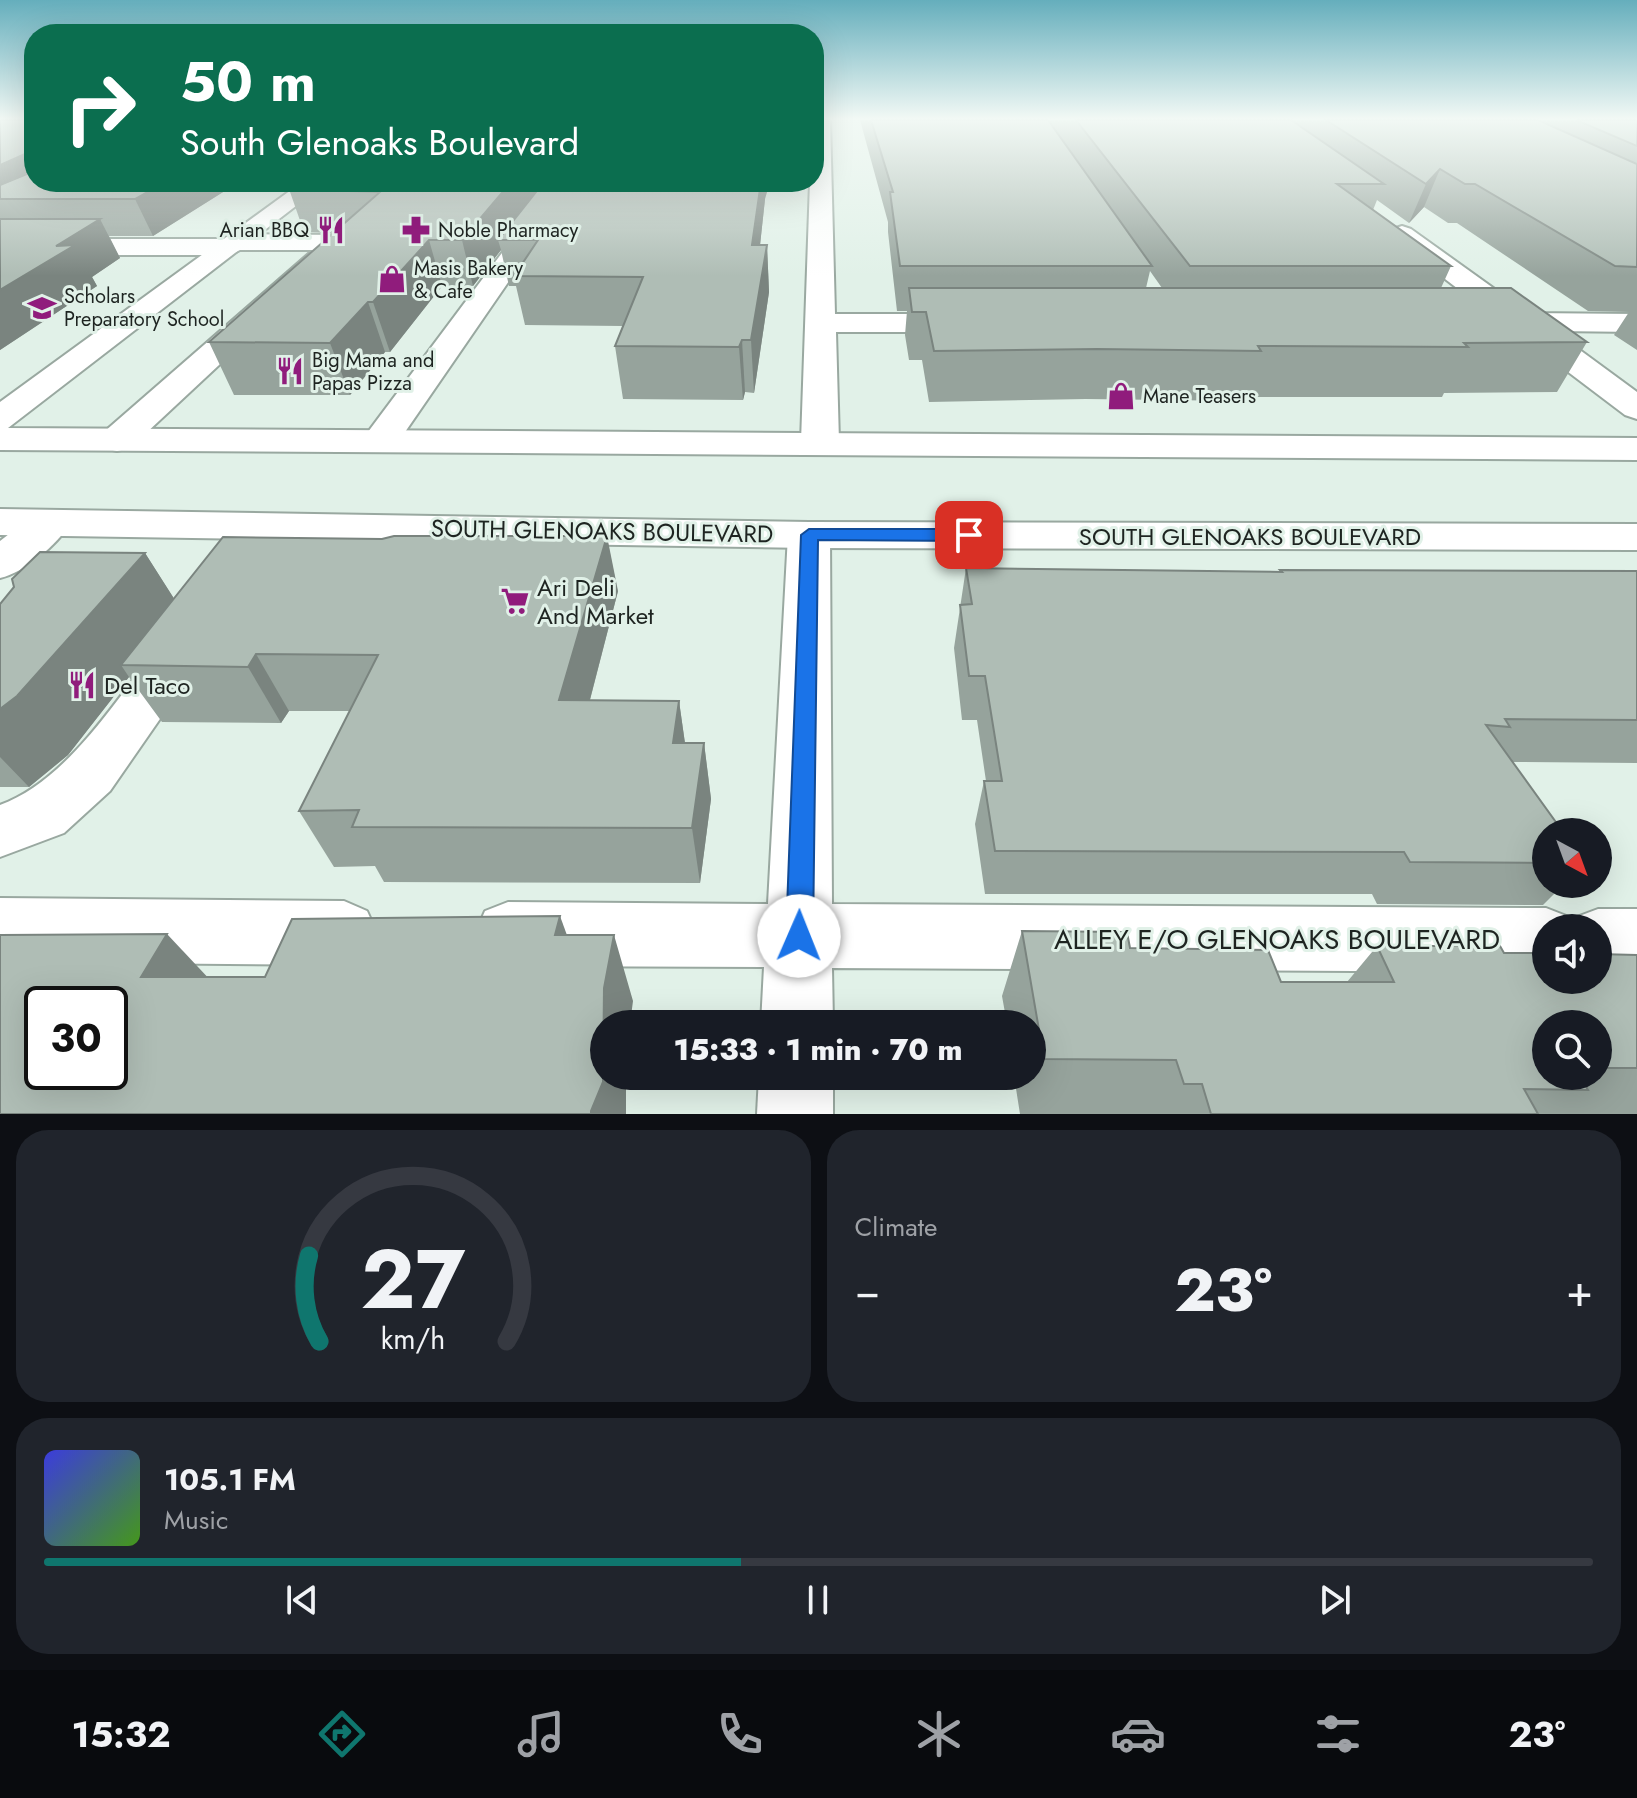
<!DOCTYPE html>
<html lang="en">
<head>
<meta charset="utf-8">
<style>
	body { margin:0; font-family:Jost,sans-serif; background:#20242c; color:#f1f3f6; height:100vh; display:flex; flex-direction:column; font-size:30px; white-space:nowrap }
	* { box-sizing:border-box; margin:0 }
	p { font-size:26px; color:#9ea1a6 }
	.icon { flex:none; width:44px; height:44px; fill:none; stroke:currentColor; stroke-width:2; stroke-linecap:round; stroke-linejoin:round }
	.map { position:relative; height:1114px; overflow:hidden }
	.panel { display:flex; flex-direction:column; gap:16px; padding:16px; background:#0d0f14; flex:1 }
	.panel>* { flex:none }
	.hud { position:absolute; left:24px; top:24px; width:800px; height:168px; border-radius:32px; box-shadow:0 8px 32px #0002; background:#0b6e4f; color:#fff; overflow:hidden }
	.needle { width:52px; rotate:139deg }
	.tools { position:absolute; left:1532px; top:818px; display:grid; gap:16px }
	.tools a { display:grid; place-items:center; width:80px; height:80px; border-radius:50%; background:#171b24; box-shadow:0 8px 32px #0002; font-size:40px }
	.speed { position:absolute; left:24px; top:986px; display:flex; gap:16px; font-size:40px; font-weight:700; text-align:center }
	.speed>* { display:grid; place-content:center; width:104px; height:104px; border-radius:50%; background:#171b24; box-shadow:0 8px 32px #0002; line-height:1 }
	.speed .limit { border:4px solid #111; border-radius:12px; background:#fff; color:#111 }
	.pin { position:absolute; display:grid; place-items:center; width:68px; height:68px; color:#fff; margin:-34px; border-radius:16px; box-shadow:0 4px 12px #0006 }
	.me { position:absolute; width:88px; margin:-44px; rotate:1deg; stroke-linejoin:round; filter:drop-shadow(0 0 6px #0008) }
	.turn { display:flex; align-items:center; gap:28px; height:168px; padding:0 24px; font-size:36px }
	.turn .icon { width:104px; height:104px; stroke-width:2.5 }
	.turn b { display:block; font-size:56px; line-height:68px }
	.big { font-size:60px; font-weight:800; line-height:1.1 }
	.panel .tile { flex:1; display:flex; flex-direction:column; justify-content:center; gap:12px; min-width:0; padding:0 28px; border-radius:32px; background:#20242c }
	.panel .dial { align-items:center; gap:0 }
	.dial svg { height:208px; overflow:visible; fill:none; stroke:#363941; stroke-width:7; stroke-linecap:round; text-anchor:middle }
	.dial text { fill:#f1f3f6; stroke:none }
	.song { display:flex; align-items:center; gap:24px }
	.cover { width:96px; height:96px; border-radius:12px; background:linear-gradient(135deg,hsl(240 70% 55%),hsl(100 70% 35%)) }
	.played { height:8px; border-radius:4px; background:linear-gradient(90deg,#0f766e 45%,#363941 45%) }
	.keys { display:flex; justify-content:space-around; direction:ltr }
	.heat { display:flex; justify-content:space-between; align-items:center; font-size:44px; direction:ltr }
	.panel .tiles { flex:1; display:grid; gap:16px; grid-template-columns:1fr 1fr }
	.tile:last-child { grid-column:span 2 }
	.trip { position:absolute; left:590px; top:1010px; width:456px; height:80px; border-radius:40px; background:#171b24; box-shadow:0 8px 32px #0002; font-weight:800; line-height:80px; text-align:center }
	.tabs { display:flex; height:128px; justify-content:space-around; align-items:center; background:#090b0e; color:#9ea1a6 }
	.tabs .icon { width:56px; height:56px }
	.tabs .current { color:#0f766e }
	.tabs b { font-size:36px; color:#f1f3f6 }
	.map>svg:first-child { display:block }
	.lines { fill:none; stroke-linecap:round; stroke-linejoin:round }
	.minor-casing { stroke:#99a8a0; stroke-width:4 }
	.major-casing { stroke:#99a8a0; stroke-width:4 }
	.minor { fill:#fff; fill-rule:evenodd }
	.major { fill:#fff; fill-rule:evenodd }
	.wall { fill:#96a39c; fill-rule:evenodd }
	.shaded-wall { fill:#7a847f }
	.building { fill:#afbdb5; stroke:#7a847f; stroke-width:2; fill-rule:evenodd }
	.route { fill:#1a73e8; stroke:#114b97; stroke-width:2 }
	.labels { text-anchor:middle; dominant-baseline:central; stroke-width:6; stroke-linejoin:round; paint-order:stroke }
	.far-poi-label { font-size:20px; fill:#1e2421; stroke:#e1f1e8; text-anchor:start }
	.street-label { font-size:24px; fill:#1e2421; stroke:#e1f1e8 }
	.poi-label { font-size:24px; fill:#1e2421; stroke:#e1f1e8; text-anchor:start }
	.near-street-label { font-size:28px; fill:#1e2421; stroke:#e1f1e8 }
</style>
</head>
<body>
<div class="map">
<svg width="1637" height="1114" viewBox="0 0 1637 1114">
	<rect width="100%" height="100%" fill="#e1f1e8"/>
	<g class="lines">
		<defs>
			<g id="minor">
				<path d="M814,120H830L835,314H967L978,317L982,323L978,329L967,332H836L839,442L833,450L820,453L807,450L801,442L810,182H814Z"/>
				<path d="M555,182H577L394,448L381,451L368,448L362,440L368,432Z"/>
				<path d="M1402,226L1411,229L1528,313L1637,314V332L1554,331L1637,392V419L1625,415L1514,331L1488,328L1484,322L1492,315L1393,239L1389,234L1393,229Z"/>
				<path d="M236,234L337,235L346,238L350,243L130,448L117,451L104,448L98,440L104,432L313,250H240L229,255H0V239H225Z"/>
				<path d="M50,510L65,514L71,523C56,545 26,572 0,578V541L35,514Z"/>
				<path d="M809,522L824,526L830,535L832,904L1546,908L1569,917L1572,924L1574,918L1598,909H1637V973H1598V928H1546V972L832,968L833,1024H761L764,967L508,966L485,957L475,934L485,911L508,902L768,904L788,535L794,526Z"/>
				<path d="M182,633L200,638L207,651L110,791L64,833L0,857V805C69,780 120,694 164,638Z"/>
				<path d="M0,898L344,901L367,911L377,933L367,955L344,965L0,962Z"/>
				<path d="M759,1076H833V1114H757Z"/>
			</g>
			<g id="major">
				<path d="M302,182H327L8,428L1637,438V460L0,450V402Z"/>
				<path d="M0,509L809,522L1637,524V550L809,548L0,535Z"/>
			</g>
		</defs>
		<!-- minor casing -->
		<use href="#minor" class="minor-casing"/>
		<!-- major casing -->
		<use href="#major" class="major-casing"/>
		<!-- minor -->
		<use href="#minor" class="minor"/>
		<!-- major -->
		<use href="#major" class="major"/>
	</g>
	<!-- wall -->
	<g class="wall">
		<path d="M0,120L34,182H239L153,236H109L120,258L92,277L97,286L0,350Z"/>
		<path d="M860,120H1637V350L1614,335L1629,312L1588,311L1457,223H1448L1424,207L1409,223L1377,200L1373,210L1451,266L1441,288L1587,342L1557,392L1444,393L1442,397H1245L1244,401L1086,399L929,402L922,360H909L905,335L907,311H897L888,232V222ZM1150,271L1162,288H1146Z"/>
		<path d="M289,189L765,199L760,245H767L769,292L754,393L745,392L743,400L623,399L615,346L623,326L525,325L516,286H509L501,250L473,286H442L390,352H385L350,395H234L209,342L333,233L304,232Z"/>
		<path d="M145,553L174,599L618,591L590,700L679,701L685,743H704L711,799L700,883L384,882L375,866L334,867L299,811L350,711H289L281,723L162,722L129,677L68,755L29,787H0V604Z"/>
		<path d="M966,568L1279,572L1280,570L1637,571V763L1513,762L1546,832V884H1564L1543,905L1377,904L1372,894H985L975,824L984,781H986L977,720H962L954,648Z"/>
		<path d="M1022,931L1130,948L1281,982H1347L1377,946L1504,953L1637,955V1114H1020L1014,1076H1032V1024H1007L1002,996ZM1598,1024V1076H1546Z"/>
	</g>
	<!-- shaded-wall -->
	<g class="shaded-wall">
		<path d="M34,150V182L0,199V165Z"/>
		<path d="M1440,169L1424,207L1409,223L1426,184Z"/>
		<path d="M165,182H239L153,236L135,199Z"/>
		<path d="M511,182H551L498,240L501,250L473,286L462,240Z"/>
		<path d="M761,182H770L765,199L755,292L752,245Z"/>
		<path d="M100,219L120,258L92,277L97,286L0,350V290L56,246Z"/>
		<path d="M429,240L442,286L390,352L373,302Z"/>
		<path d="M767,245L769,292L754,393L751,340Z"/>
		<path d="M368,302L385,352L350,395L330,343Z"/>
		<path d="M742,340L745,392L743,400L739,347Z"/>
		<path d="M607,536L618,591L575,757L559,700Z"/>
		<path d="M145,553L182,611L121,665L129,677L68,755L29,787L0,757V709Z"/>
		<path d="M256,654L289,711L281,723L248,667Z"/>
		<path d="M679,701L687,758L673,743Z"/>
		<path d="M704,743L711,799L700,883L692,828Z"/>
		<path d="M560,916L584,982L555,935Z"/>
		<path d="M167,934L229,1000L141,977Z"/>
		<path d="M614,935L633,1001L630,1024H604V1076H626V1114H591L604,988Z"/>
	</g>
	<!-- building -->
	<g class="building">
		<path d="M0,120H34V150L0,165Z"/>
		<path d="M871,120H1048L1152,266H900L890,192H893Z"/>
		<path d="M1076,120H1291L1384,184H1337L1451,266H1190Z"/>
		<path d="M1326,120H1538L1637,164V267L1615,266L1475,184H1465L1440,169L1426,184Z"/>
		<path d="M1576,120H1637V146Z"/>
		<path d="M34,171V182H165L135,199H0V185Z"/>
		<path d="M299,182H511L462,240H429L373,302H368L330,343L209,342L380,192L289,189Z"/>
		<path d="M544,182H761L752,245H767L751,340H742L739,347L615,346L643,277L514,276L538,240H498Z"/>
		<path d="M0,219H100L56,246L75,245L0,290Z"/>
		<path d="M909,288H1511L1587,342L1464,343L1468,347L1258,346L1261,351L1097,349L934,351L926,312H912Z"/>
		<path d="M394,536H607L559,700L679,701L673,743H704L692,828L352,827L359,810L299,811L378,655L256,654L248,667L121,665L223,537L382,539Z"/>
		<path d="M40,552L145,553L17,696L0,709V604L14,587L12,579Z"/>
		<path d="M966,568L1282,572L1280,570L1637,571V720L1505,719L1510,727L1486,725L1563,832H1546V863L1410,862L1404,852L995,851L984,781H1002L985,676H969L960,605L972,604Z"/>
		<path d="M560,916L555,935H614L604,988L603,1082L591,1111V1114H0V935L167,934L141,977H265L292,919ZM42,1004H110V1072H42Z"/>
		<path d="M1022,931L1127,932L1130,948L1268,950L1281,982H1394L1377,946H1500L1504,953H1546V980H1598V954L1637,955V1068H1598V1024H1546V1076H1580L1588,1090L1524,1089L1538,1114H1211L1202,1084H1184L1176,1060L1044,1059Z"/>
	</g>
	<!-- sky -->
	<linearGradient id="sky" x2="0" y2="1"><stop stop-color="#65aebc"/><stop offset="0.43" stop-color="#f2f9f5"/><stop offset="1" stop-color="#f2f9f5" stop-opacity="0"/></linearGradient>
	<rect width="1637" height="276" fill="url(#sky)"/>
	<!-- route -->
	<path class="route" d="M809,529H969L977,535L969,541L818,540L813,936L809,945L799,949L790,945L786,936L801,535Z"/>
	<!-- icons -->
	<defs>
		<symbol id="restaurant-bare" viewBox="-9 -9 18 18"><path d="M-5-6h1v4h1v-4h1v4h1v-4h1v5L-1.5 .5V6h-2V.5L-5-1ZM5-6V6H3V1.5H1.5Q1.5-4 5-6Z" fill="#901c7c" stroke="#e1f1e8" stroke-width="2.5" paint-order="stroke"/></symbol>
		<symbol id="pharmacy-bare" viewBox="-9 -9 18 18"><path d="M-2-6h4v4h4v4h-4v4h-4v-4h-4v-4h4Z" fill="#901c7c" stroke="#e1f1e8" stroke-width="2.5" paint-order="stroke"/></symbol>
		<symbol id="shop-bare" viewBox="-9 -9 18 18"><path d="M-5-2.5h2.3a2.7 3.5 0 0 1 5.4 0H5L5.5 6h-11ZM-1.5-2.5h3a1.5 2.3 0 0 0-3 0Z" fill="#901c7c" stroke="#e1f1e8" stroke-width="2.5" paint-order="stroke"/></symbol>
		<symbol id="school-bare" viewBox="-9 -9 18 18"><path d="M0-5L7-2L0 1L-7-2ZM-4 1L0 2.5L4 1V4Q0 6-4 4Z" fill="#901c7c" stroke="#e1f1e8" stroke-width="2.5" paint-order="stroke"/></symbol>
		<symbol id="supermarket-bare" viewBox="-9 -9 18 18"><path d="M-6-5.5h2.5l.6 2H6L4.5 2H-2.5L-4.4-4H-6ZM-1.5 3.2a1.3 1.3 0 1 0 .1 0ZM3 3.2a1.3 1.3 0 1 0 .1 0Z" fill="#901c7c" stroke="#e1f1e8" stroke-width="2.5" paint-order="stroke"/></symbol>
	</defs>
	<g fill-rule="evenodd">
		<use href="#restaurant-bare" x="311" y="210" width="40" height="40"/>
		<use href="#pharmacy-bare" x="396" y="210" width="40" height="40"/>
		<use href="#shop-bare" x="372" y="259" width="40" height="40"/>
		<use href="#school-bare" x="22" y="288" width="40" height="40"/>
		<use href="#restaurant-bare" x="270" y="351" width="40" height="40"/>
		<use href="#shop-bare" x="1101" y="376" width="40" height="40"/>
		<use href="#supermarket-bare" x="495" y="581" width="40" height="40"/>
		<use href="#restaurant-bare" x="62" y="665" width="40" height="40"/>
	</g>
	<g class="labels">
		<!-- far-poi labels -->
		<g class="far-poi-label">
			<text x="309" y="230" text-anchor="end">Arian BBQ</text>
			<text x="438" y="230">Noble Pharmacy</text>
			<text x="414" y="268">Masis Bakery<tspan x="414" dy="23">&amp; Cafe</tspan></text>
			<text x="64" y="296">Scholars<tspan x="64" dy="23">Preparatory School</tspan></text>
			<text x="312" y="360">Big Mama and<tspan x="312" dy="23">Papas Pizza</tspan></text>
			<text x="1143" y="396">Mane Teasers</text>
		</g>
		<!-- street labels -->
		<g class="street-label">
			<text transform="translate(602 531) rotate(1)">SOUTH GLENOAKS BOULEVARD</text>
			<text x="1250" y="536">SOUTH GLENOAKS BOULEVARD</text>
		</g>
		<!-- poi labels -->
		<g class="poi-label">
			<text x="537" y="587">Ari Deli<tspan x="537" dy="28">And Market</tspan></text>
			<text x="104" y="685">Del Taco</text>
		</g>
		<!-- near-street labels -->
		<g class="near-street-label">
			<text x="1277" y="939">ALLEY E/O GLENOAKS BOULEVARD</text>
		</g>
	</g>
</svg>
<div class="tools">
<a><svg class="needle" viewBox="-14 -14 28 28"><path d="M0-13l5 13h-10z" fill="#e53935"/><path d="M0 13l5-13h-10z" fill="#9ea1a6"/></svg></a>
<a><svg class="icon" aria-label="sound" viewBox="0 0 24 24"><path d="M4 9h4l5-4v14l-5-4H4zM17 9q2 3 0 6"/></svg></a>
<a><svg class="icon" aria-label="search" viewBox="0 0 24 24"><circle cx="10" cy="10" r="6"/><path d="M15 15l6 6"/></svg></a>
</div>
<div class="speed"><div class="limit">30</div></div>
<div class="pin" style="left:969px;top:535px;background:#d93025"><svg class="icon" aria-label="arrive" viewBox="0 0 24 24"><path d="M6 21V4h12l-3 4 3 4H6"/></svg></div>
<svg class="me" style="left:799px;top:936px" viewBox="-20 -20 40 40"><circle r="19" fill="#fff"/><path d="M0-13L10 11 0 6-10 11z" fill="#1a73e8"/></svg>
<div class="trip">15:33 · 1 min · 70 m</div>
<div class="hud">
<div class="turn"><svg class="icon" aria-label="right" viewBox="0 0 24 24"><path d="M7 20v-9h11M14 6l5 5-5 5"/></svg><div><b>50 m</b>South Glenoaks Boulevard</div></div>
</div>
</div>
<section class="panel">
<div class="tiles">
<div class="tile dial"><svg viewBox="0 0 100 80">
<path d="M14 69A42 42 0 1 1 86 69"/>
<path d="M14 69A42 42 0 0 1 10 36" stroke="#0f766e"/>
<text x="50" y="56" font-size="32" font-weight="700">27</text>
<text x="50" y="72" font-size="11">km/h</text>
</svg></div>
<div class="tile"><p>Climate</p>
<div class="heat"><a>−</a><b class="big">23°</b><a>+</a></div>
</div>
<div class="tile">
<div class="song"><i class="cover"></i><div><b>105.1 FM</b><p>Music</p></div></div>
<div class="played"></div>
<div class="keys"><svg class="icon" aria-label="previous" viewBox="0 0 24 24"><path d="M18 5L8 12l10 7zM5 5v14"/></svg><svg class="icon" aria-label="pause" viewBox="0 0 24 24"><path d="M8 5v14M16 5v14"/></svg><svg class="icon" aria-label="next" viewBox="0 0 24 24"><path d="M6 5l10 7-10 7zM19 5v14"/></svg></div>
</div>
</div>
</section>
<nav class="tabs">
<b>15:32</b>
<svg class="icon current" aria-label="directions" viewBox="0 0 24 24"><path d="M12 3l9 9-9 9-9-9zM9 14v-3h6M13 9l2 2-2 2"/></svg>
<svg class="icon" aria-label="music" viewBox="0 0 24 24"><path d="M9 18V5l10-2v13"/><circle cx="6" cy="18" r="3"/><circle cx="16" cy="16" r="3"/></svg>
<svg class="icon" aria-label="phone" viewBox="0 0 24 24"><path d="M5 4h4l2 5-3 2q2 4 5 5l2-3 5 2v4C11 20 4 13 5 4z"/></svg>
<svg class="icon" aria-label="climate" viewBox="0 0 24 24"><path d="M12 3v18M4 7l16 10M4 17L20 7"/></svg>
<svg class="icon" aria-label="car" viewBox="0 0 24 24"><path d="M5 17H2v-5l4-1 3-4h7l3 4 3 1v5h-3M9 17h6M6 11h13"/><circle cx="7" cy="17" r="2"/><circle cx="17" cy="17" r="2"/></svg>
<svg class="icon" aria-label="filters" viewBox="0 0 24 24"><path d="M4 7h16M4 17h16"/><circle cx="9" cy="7" r="2"/><circle cx="15" cy="17" r="2"/></svg>
<b>23°</b>
</nav>
</body>
</html>
